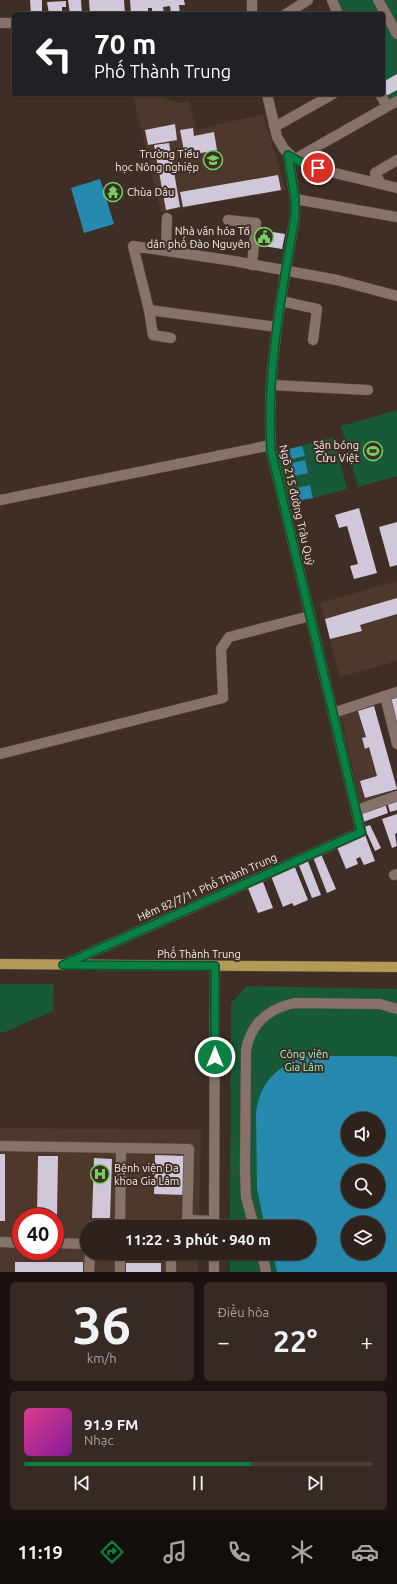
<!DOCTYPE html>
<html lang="vi">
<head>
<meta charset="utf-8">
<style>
	body { margin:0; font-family:Ubuntu,sans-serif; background:#372a25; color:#f1f3f6; height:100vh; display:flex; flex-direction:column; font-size:15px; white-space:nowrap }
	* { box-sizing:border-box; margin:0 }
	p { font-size:13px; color:#a7a4a3 }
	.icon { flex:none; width:22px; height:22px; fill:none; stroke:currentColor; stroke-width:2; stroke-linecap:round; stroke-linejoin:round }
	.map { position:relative; height:1272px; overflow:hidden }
	.drawer { display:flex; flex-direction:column; gap:10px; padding:10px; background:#1a130f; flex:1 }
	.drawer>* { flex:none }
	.banner { position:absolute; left:12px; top:12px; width:373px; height:84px; border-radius:4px; box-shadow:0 1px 3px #0004,0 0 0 1px #4a3f3b; background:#202124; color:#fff; overflow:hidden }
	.buttons { position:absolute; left:341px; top:1112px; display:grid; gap:8px }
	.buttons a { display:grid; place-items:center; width:44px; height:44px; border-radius:50%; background:#2f221c; box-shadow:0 1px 3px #0004,0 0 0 1px #4a3f3b; font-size:20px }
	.speed { position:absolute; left:12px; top:1208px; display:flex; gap:8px; font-size:20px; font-weight:700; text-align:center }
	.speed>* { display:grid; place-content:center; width:52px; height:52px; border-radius:50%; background:#2f221c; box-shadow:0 1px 3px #0004,0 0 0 1px #4a3f3b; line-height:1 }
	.speed .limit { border:6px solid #d22; background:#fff; color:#111 }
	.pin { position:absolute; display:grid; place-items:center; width:34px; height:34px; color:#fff; margin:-17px; border:2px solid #fff; border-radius:50%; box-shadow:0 1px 4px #0007 }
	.me { position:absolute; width:44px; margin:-22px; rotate:0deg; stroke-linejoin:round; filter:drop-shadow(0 0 3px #0008) }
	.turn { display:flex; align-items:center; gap:14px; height:84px; padding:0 16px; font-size:18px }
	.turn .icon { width:52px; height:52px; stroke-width:2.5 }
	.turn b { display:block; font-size:28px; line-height:34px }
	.big { font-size:30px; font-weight:700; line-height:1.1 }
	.drawer .tile { flex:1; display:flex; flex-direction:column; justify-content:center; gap:6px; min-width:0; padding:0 14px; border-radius:6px; background:#372a25 }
	.drawer .dial { align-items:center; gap:0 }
	.dial b { font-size:52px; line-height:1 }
	.song { display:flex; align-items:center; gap:12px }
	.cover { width:48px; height:48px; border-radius:6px; background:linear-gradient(135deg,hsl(330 70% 55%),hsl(290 70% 35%)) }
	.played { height:4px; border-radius:2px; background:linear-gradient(90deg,#0b8043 65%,#4a3f3b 65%) }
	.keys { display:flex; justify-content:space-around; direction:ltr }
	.heat { display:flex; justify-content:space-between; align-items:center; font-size:22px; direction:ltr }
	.drawer .tiles { flex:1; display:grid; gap:10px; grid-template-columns:1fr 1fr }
	.tile:last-child { grid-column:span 2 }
	.trip { position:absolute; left:80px; top:1220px; width:236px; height:40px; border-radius:20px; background:#2f221c; box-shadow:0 1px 3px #0004,0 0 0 1px #4a3f3b; font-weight:700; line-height:40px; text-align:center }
	.dock { display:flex; height:64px; justify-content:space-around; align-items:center; background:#130e0b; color:#a7a4a3 }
	.dock .icon { width:28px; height:28px }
	.dock .on { color:#0b8043 }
	.dock b { font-size:18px; color:#f1f3f6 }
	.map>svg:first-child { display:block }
	.built { fill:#4e382c; fill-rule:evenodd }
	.green { fill:#175938; fill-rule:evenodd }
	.water { fill:#258aae; fill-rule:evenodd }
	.building { fill:#d1c7db }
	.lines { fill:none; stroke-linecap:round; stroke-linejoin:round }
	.minor-casing { stroke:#5c4e46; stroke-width:11 }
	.major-casing { stroke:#5c4e46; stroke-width:11 }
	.minor { stroke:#867268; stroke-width:10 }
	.major { stroke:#b49a54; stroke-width:10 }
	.route-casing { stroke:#07532c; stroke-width:10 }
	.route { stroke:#0b8043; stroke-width:7 }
	.labels { text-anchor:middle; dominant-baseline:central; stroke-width:4; stroke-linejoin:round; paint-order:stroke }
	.poi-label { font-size:11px; fill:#f7ece6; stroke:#3f2e25; text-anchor:end }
	.street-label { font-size:11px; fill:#f7ece6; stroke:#3f2e25 }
	.park-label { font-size:11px; fill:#92febe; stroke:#3f2e25 }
</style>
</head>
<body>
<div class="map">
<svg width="397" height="1272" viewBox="0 0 397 1272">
	<rect width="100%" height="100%" fill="#3f2e25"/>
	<!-- built -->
	<g class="built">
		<path d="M152,94L178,103L189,101L196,130L263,114L286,190L161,212L133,96Z"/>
		<path d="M397,581V661L340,677L320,603Z"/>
		<path d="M373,703L397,785V793L362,803L360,801L341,714Z"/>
		<path d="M0,1128L201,1130L199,1227H87V1253H198V1272H0ZM21,1217H55V1251H21Z"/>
	</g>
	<!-- green -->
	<g class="green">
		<path d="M338,0H397V101L390,105L383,92V14H343Z"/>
		<path d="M397,410V476L358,487L341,426Z"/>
		<path d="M334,437L347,489L290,504L277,452Z"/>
		<path d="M0,984H54L53,1011L5,1032H0Z"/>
		<path d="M247,986L397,989V1272H230V1253H309V1227H230L231,1003ZM348,1119H378V1149H348ZM348,1171H378V1201H348ZM348,1223H378V1253H348Z"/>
	</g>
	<!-- water -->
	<g class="water">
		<path d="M100,179L114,224L84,233L71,188Z"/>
		<path d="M302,446L305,456L292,459L289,449Z"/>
		<path d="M305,460L308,473L295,476L292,463Z"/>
		<path d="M310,485L313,498L300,500L297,488Z"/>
		<path d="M308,1056H392L397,1057V1272H277L273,1253H309V1227H265L257,1189L256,1113C260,1081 278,1065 308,1056ZM348,1119H378V1149H348ZM348,1171H378V1201H348ZM348,1223H378V1253H348Z"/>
	</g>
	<!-- building -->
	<g class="building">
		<path d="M30,0H42V14H31Z"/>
		<path d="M68,0H81L82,14H70Z"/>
		<path d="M89,0H124L125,14H90Z"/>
		<path d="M130,0H184L185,5H179L180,14H171L170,6L163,7L164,14H152V8H148V14H131Z"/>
		<path d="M66,1V7H62V14H49L47,2Z"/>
		<path d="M397,74V90L386,96L383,92V82Z"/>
		<path d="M175,124L177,140L148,145L145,130Z"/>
		<path d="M193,128L194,136L214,132L217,150L185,156L180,130Z"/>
		<path d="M169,143L180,207L166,210L154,145Z"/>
		<path d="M278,175L281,190L183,207L180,192Z"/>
		<path d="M260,230L285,234L282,249L257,245Z"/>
		<path d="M323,446L325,454L317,456L315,448Z"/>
		<path d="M359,508L377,573L354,579L350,566L358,564L347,526L339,528L335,515Z"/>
		<path d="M397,522V565L390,567L379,527Z"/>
		<path d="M397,598V614L360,625L362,631L330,639L325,619Z"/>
		<path d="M397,694V735L386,697Z"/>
		<path d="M374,706L397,789L365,798L360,781L377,776L369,747L365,749L362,738L366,737L358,711Z"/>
		<path d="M397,799V810L390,812L387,802Z"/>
		<path d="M385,803L388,813L363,822L359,812Z"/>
		<path d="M397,814V833L395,834L397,846L392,848L382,819Z"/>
		<path d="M370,825L381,848L375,851L364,827Z"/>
		<path d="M364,832L375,861L364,865L360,857L356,859L358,864L346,869L337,847Z"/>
		<path d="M321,854L336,889L327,893L313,857Z"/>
		<path d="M307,859L321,895L312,898L298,863Z"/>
		<path d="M294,865L308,900L294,906L292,903L283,907L271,876Z"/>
		<path d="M263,882L273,908L258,913L248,888Z"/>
		<rect x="0" y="1154" width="5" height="67"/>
		<path d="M155,1155L186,1156L185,1195L154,1194Z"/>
		<path d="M38,1156H58L57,1216H37Z"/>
		<path d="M94,1158L112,1159L110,1218H92Z"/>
		<rect x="15" y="1262" width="68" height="10"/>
		<rect x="126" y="1263" width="35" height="9"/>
	</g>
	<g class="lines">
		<defs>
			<g id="minor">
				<path d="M252,0V14"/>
				<path d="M332,0L338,14"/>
				<path d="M378,0L397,34"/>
				<path d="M286,14L308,0"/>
				<path d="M0,23H14"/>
				<path d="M267,94L277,137L284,149L295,159L318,169L397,188"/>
				<path d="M380,94L387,106"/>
				<path d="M274,126L280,124L333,94"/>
				<path d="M295,159L397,101"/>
				<path d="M381,184L375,173L397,160"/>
				<path d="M295,199L397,217"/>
				<path d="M228,220L256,223L252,265"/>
				<path d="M166,250L167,218"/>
				<path d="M281,301L317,309L313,340"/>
				<path d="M149,310L277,327"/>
				<path d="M171,338L153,335L149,310L133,246L234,261L337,280L397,296"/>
				<path d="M271,385L368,390"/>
				<path d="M0,500L271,445"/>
				<path d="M385,696L397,744"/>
				<path d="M333,713L397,692"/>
				<path d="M0,754L223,698L221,649L229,637L310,616"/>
				<path d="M357,810L397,796"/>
				<path d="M394,875L397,874"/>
				<path d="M63,965L361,832L271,450C266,371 282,293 295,216V199L288,155"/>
				<path d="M0,1146L189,1149L187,1227"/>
				<path d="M187,1220L214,1221"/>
				<path d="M120,1227L121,1148"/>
				<path d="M214,1227L215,966"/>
				<path d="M254,1227L246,1197L245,1170L246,1050C251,1023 268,1009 294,1003L380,1004L397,1009"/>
				<path d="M0,1242L21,1243"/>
				<path d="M55,1243L87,1244"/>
				<path d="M262,1253L266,1272"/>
				<path d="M89,1272L90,1253"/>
				<path d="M120,1272V1253"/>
				<path d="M171,1272V1253"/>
				<path d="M214,1272V1253"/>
			</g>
			<path id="major" d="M0,964L397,967"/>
		</defs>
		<!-- minor casing -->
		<use href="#minor" class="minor-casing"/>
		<!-- major casing -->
		<use href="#major" class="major-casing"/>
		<!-- minor -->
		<use href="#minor" class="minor"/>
		<!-- major -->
		<use href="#major" class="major"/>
	</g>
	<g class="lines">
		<defs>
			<path id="route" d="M215,1057V966L63,965L361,832L271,450C266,371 282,293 295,216V199L288,155L302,163L318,168"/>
		</defs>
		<!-- route casing -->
		<use href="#route" class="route-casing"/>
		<!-- route -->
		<use href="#route" class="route"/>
	</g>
	<!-- icons -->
	<defs>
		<symbol id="school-ring" viewBox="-11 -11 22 22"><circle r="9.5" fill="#3f2e25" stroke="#73d25d" stroke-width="1.5"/><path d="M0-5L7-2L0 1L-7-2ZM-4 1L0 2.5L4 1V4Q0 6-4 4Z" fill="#73d25d"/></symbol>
		<symbol id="temple-ring" viewBox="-11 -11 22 22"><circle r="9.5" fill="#3f2e25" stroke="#73d25d" stroke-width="1.5"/><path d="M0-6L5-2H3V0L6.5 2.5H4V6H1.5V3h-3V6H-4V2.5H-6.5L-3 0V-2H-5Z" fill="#73d25d"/></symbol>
		<symbol id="civic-ring" viewBox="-11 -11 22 22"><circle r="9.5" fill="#3f2e25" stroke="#73d25d" stroke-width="1.5"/><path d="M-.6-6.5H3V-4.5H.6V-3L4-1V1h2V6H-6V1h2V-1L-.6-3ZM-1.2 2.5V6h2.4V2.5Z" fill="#73d25d"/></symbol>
		<symbol id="stadium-ring" viewBox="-11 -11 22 22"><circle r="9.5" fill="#3f2e25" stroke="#73d25d" stroke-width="1.5"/><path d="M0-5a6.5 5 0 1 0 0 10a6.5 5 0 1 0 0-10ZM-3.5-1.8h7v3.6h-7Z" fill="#73d25d"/></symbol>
		<symbol id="hospital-ring" viewBox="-11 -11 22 22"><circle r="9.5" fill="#3f2e25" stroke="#73d25d" stroke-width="1.5"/><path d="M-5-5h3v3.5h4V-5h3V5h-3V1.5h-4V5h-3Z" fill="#73d25d"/></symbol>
	</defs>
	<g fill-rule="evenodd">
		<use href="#school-ring" x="202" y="149" width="22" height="22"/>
		<use href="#temple-ring" x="102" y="181" width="22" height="22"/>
		<use href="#civic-ring" x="253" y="226" width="22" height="22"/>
		<use href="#stadium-ring" x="362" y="440" width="22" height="22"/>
		<use href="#hospital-ring" x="89" y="1163" width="22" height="22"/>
	</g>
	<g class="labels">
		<!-- poi labels -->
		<g class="poi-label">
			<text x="199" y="154">Trường Tiểu<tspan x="199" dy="13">học Nông nghiệp</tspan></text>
			<text x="127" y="192" text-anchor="start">Chùa Dâu</text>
			<text x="250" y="231">Nhà văn hóa Tổ<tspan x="250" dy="13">dân phố Đào Nguyên</tspan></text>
			<text x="359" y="445">Sân bóng<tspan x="359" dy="13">Cửu Việt</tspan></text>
			<text x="114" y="1168" text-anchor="start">Bệnh viện Đa<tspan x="114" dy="13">khoa Gia Lâm</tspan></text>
		</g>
		<!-- street labels -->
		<g class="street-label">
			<text transform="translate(297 505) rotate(77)">Ngõ 215 đường Trâu Quỳ</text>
			<text transform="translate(207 887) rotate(-24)">Hẻm 82/7/11 Phố Thành Trung</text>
			<text x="199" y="954">Phố Thành Trung</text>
		</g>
		<!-- park labels -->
		<g class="park-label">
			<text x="304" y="1054">Công viên<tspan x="304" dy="13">Gia Lâm</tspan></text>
		</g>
	</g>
</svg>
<div class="buttons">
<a><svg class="icon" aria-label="sound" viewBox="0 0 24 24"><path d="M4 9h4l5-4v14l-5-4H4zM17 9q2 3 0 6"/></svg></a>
<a><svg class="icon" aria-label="search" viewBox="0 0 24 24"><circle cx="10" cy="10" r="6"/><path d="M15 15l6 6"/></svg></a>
<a><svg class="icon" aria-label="layers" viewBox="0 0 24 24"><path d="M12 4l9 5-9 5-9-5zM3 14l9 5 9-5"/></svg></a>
</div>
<div class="speed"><div class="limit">40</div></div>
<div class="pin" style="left:318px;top:168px;background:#d93025"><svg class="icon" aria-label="arrive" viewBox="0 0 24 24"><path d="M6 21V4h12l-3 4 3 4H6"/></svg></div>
<svg class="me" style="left:215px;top:1057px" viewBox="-20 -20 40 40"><circle r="17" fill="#0b8043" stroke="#fff" stroke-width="3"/><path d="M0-11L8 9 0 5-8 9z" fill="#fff"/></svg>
<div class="trip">11:22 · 3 phút · 940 m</div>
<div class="banner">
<div class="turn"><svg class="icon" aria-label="left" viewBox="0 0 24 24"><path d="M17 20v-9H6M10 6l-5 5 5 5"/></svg><div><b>70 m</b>Phố Thành Trung</div></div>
</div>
</div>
<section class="drawer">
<div class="tiles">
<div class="tile dial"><b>36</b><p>km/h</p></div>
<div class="tile"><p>Điều hòa</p>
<div class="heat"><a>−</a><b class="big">22°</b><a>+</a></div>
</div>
<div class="tile">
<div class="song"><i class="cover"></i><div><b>91.9 FM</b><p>Nhạc</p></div></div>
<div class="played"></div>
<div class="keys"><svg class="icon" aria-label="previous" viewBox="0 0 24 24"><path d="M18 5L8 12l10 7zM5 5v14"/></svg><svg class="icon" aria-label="pause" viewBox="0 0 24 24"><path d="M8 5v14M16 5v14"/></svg><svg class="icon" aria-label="next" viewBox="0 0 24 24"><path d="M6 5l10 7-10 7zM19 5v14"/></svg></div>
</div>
</div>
</section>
<nav class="dock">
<b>11:19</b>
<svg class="icon on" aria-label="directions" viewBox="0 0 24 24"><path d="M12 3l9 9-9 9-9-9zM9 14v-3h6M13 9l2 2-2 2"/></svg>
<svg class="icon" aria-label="music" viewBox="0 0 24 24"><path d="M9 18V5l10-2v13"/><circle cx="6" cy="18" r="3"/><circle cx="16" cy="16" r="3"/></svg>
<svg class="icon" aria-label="phone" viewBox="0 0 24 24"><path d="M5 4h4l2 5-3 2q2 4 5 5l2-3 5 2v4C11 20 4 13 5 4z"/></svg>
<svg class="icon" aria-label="climate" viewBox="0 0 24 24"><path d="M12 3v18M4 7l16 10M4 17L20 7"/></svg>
<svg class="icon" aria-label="car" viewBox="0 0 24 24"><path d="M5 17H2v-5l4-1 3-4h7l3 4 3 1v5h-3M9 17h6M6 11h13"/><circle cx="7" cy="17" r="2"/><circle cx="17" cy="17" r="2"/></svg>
</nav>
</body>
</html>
